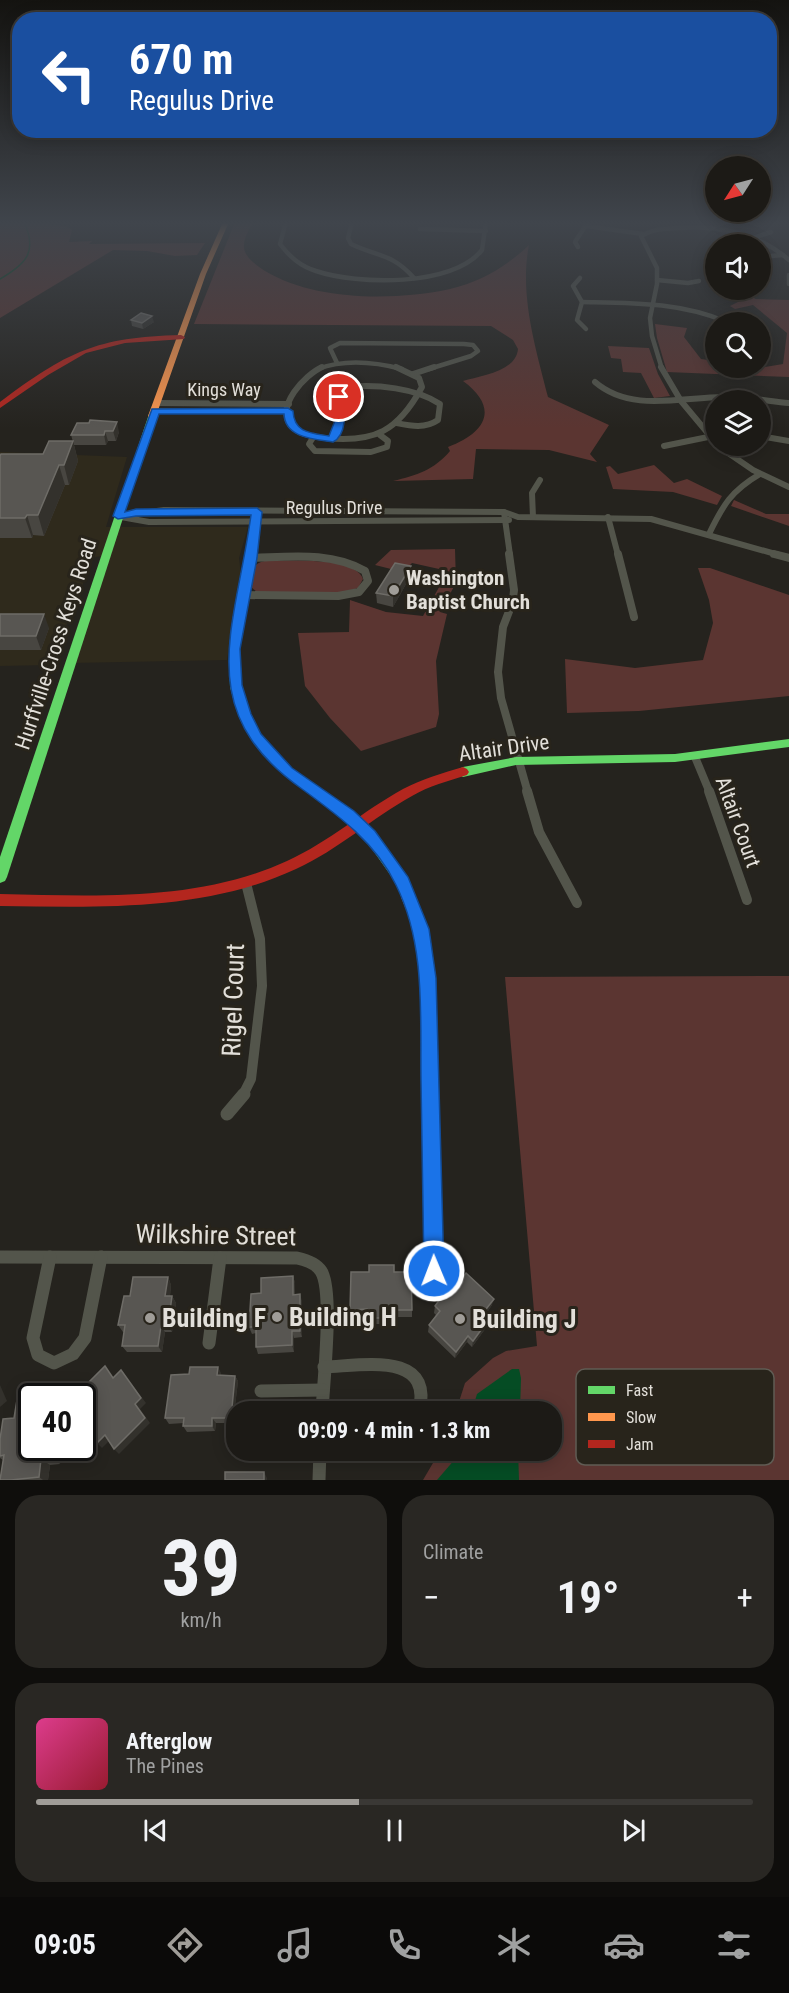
<!DOCTYPE html>
<html lang="en">
<head>
<meta charset="utf-8">
<style>
	body { margin:0; font-family:"Roboto Condensed",sans-serif; background:#292723; color:#f1f3f6; height:100vh; display:flex; flex-direction:column; font-size:22px; white-space:nowrap }
	* { box-sizing:border-box; margin:0 }
	p { font-size:20px; color:#a0a1a1 }
	.icon { flex:none; width:33px; height:33px; fill:none; stroke:currentColor; stroke-width:2; stroke-linecap:round; stroke-linejoin:round }
	.map { position:relative; height:1480px; overflow:hidden }
	.side { display:flex; flex-direction:column; gap:15px; padding:15px; background:#0f0e0c; flex:1 }
	.side>* { flex:none }
	.hud { position:absolute; left:12px; top:12px; width:765px; height:126px; border-radius:24px; box-shadow:0 3px 15px #0003,0 0 0 2px #3a3835; background:#1a4fa0; color:#fff; overflow:hidden }
	.needle { width:39px; rotate:234deg }
	.buttons { position:absolute; left:705px; top:156px; display:grid; gap:12px }
	.buttons a { display:grid; place-items:center; width:66px; height:66px; border-radius:50%; background:#1c1a16; box-shadow:0 3px 15px #0003,0 0 0 2px #3a3835; font-size:30px }
	.speed { position:absolute; left:18px; top:1383px; display:flex; gap:12px; font-size:30px; font-weight:700; text-align:center }
	.speed>* { display:grid; place-content:center; width:78px; height:78px; border-radius:50%; background:#1c1a16; box-shadow:0 3px 15px #0003,0 0 0 2px #3a3835; line-height:1 }
	.speed .limit { border:3px solid #111; border-radius:9px; background:#fff; color:#111 }
	.pin { position:absolute; display:grid; place-items:center; width:51px; height:51px; color:#fff; margin:-26px; border:3px solid #fff; border-radius:50%; box-shadow:0 2px 6px #0007 }
	.me { position:absolute; width:66px; margin:-33px; rotate:359deg; stroke-linejoin:round; filter:drop-shadow(0 0 4px #0008) }
	.turn { display:flex; align-items:center; gap:21px; height:126px; padding:0 18px; font-size:27px }
	.turn .icon { width:78px; height:78px; stroke-width:2.5 }
	.turn b { display:block; font-size:42px; line-height:51px }
	.big { font-size:45px; font-weight:700; line-height:1.1 }
	.side .widget { flex:1; display:flex; flex-direction:column; justify-content:center; gap:9px; min-width:0; padding:0 21px; border-radius:24px; background:#292723 }
	.side .dial { align-items:center; gap:0 }
	.dial b { font-size:78px; line-height:1 }
	.song { display:flex; align-items:center; gap:18px }
	.cover { width:72px; height:72px; border-radius:9px; background:linear-gradient(135deg,hsl(330 70% 55%),hsl(350 70% 35%)) }
	.played { height:6px; border-radius:3px; background:linear-gradient(90deg,#a09d98 45%,#3a3835 45%) }
	.keys { display:flex; justify-content:space-around; direction:ltr }
	.heat { display:flex; justify-content:space-between; align-items:center; font-size:33px; direction:ltr }
	.side .tiles { flex:1; display:grid; gap:15px; grid-template-columns:1fr 1fr }
	.widget:last-child { grid-column:span 2 }
	.trip { position:absolute; left:226px; top:1401px; width:336px; height:60px; border-radius:24px; background:#1c1a16; box-shadow:0 3px 15px #0003,0 0 0 2px #3a3835; font-weight:700; line-height:60px; text-align:center }
	.tabs { display:flex; height:96px; justify-content:space-around; align-items:center; background:#0b0a09; color:#a0a1a1 }
	.tabs .icon { width:42px; height:42px }
	.tabs .on { color:#a09d98 }
	.tabs b { font-size:27px; color:#f1f3f6 }
	.map>svg:first-child { display:block }
	.built { fill:#2f2a1c }
	.green { fill:#5b3531 }
	.water { fill:#054c24 }
	.lines { fill:none; stroke-linecap:round; stroke-linejoin:round }
	.stream { stroke:#054c24; stroke-width:1.5 }
	.street-far4 { stroke:#53554b; stroke-width:4.5 }
	.street-far3 { stroke:#53554b; stroke-width:6 }
	.street-far2 { stroke:#53554b; stroke-width:8 }
	.street-far1 { stroke:#53554b; stroke-width:10 }
	.street { stroke:#53554b; stroke-width:13 }
	.fast { fill:#63d668; fill-rule:evenodd }
	.slow { fill:#ff974d; fill-rule:evenodd }
	.jam { fill:#b3261e; fill-rule:evenodd }
	.wall { fill:#484641 }
	.shaded-wall { fill:#33312c }
	.building { fill:#585652; stroke:#6e6c67; stroke-width:1.5 }
	.route { fill:#1a73e8; stroke:#114b97; stroke-width:1.5 }
	.poi-dot { fill:#a09d98; stroke:#28241b; stroke-width:2 }
	.labels { text-anchor:middle; dominant-baseline:central; stroke-width:6; stroke-linejoin:round; paint-order:stroke }
	.far-street-label { font-size:18px; fill:#e2dfd9; stroke:#28241b }
	.poi-label { font-size:21px; font-weight:bold; fill:#e2dfd9; stroke:#28241b; text-anchor:start }
	.street-label { font-size:21px; fill:#e2dfd9; stroke:#28241b }
	.near-street-label { font-size:26px; fill:#e2dfd9; stroke:#28241b }
	.near-poi-label { font-size:26px; font-weight:bold; fill:#e2dfd9; stroke:#28241b; text-anchor:start }
	.key { fill:#28241b; stroke:#605c54; stroke-width:1.5 }
	.key-label { font-size:16px; fill:#e2dfd9 }
</style>
</head>
<body>
<div class="map">
<svg width="789" height="1480" viewBox="0 0 789 1480">
	<rect width="100%" height="100%" fill="#25231e"/>
	<!-- built -->
	<path class="built" d="M0,452L127,457L106,527H248L239,558L241,575L227,660L70,663L105,556L94,557L50,665L0,666Z"/>
	<!-- green -->
	<g class="green">
		<path d="M0,222H46L45,224L66,226L72,230L69,242L92,241L89,244L205,243L197,255L175,256L147,251L113,250L0,318Z"/>
		<path d="M235,222H253C249,230 243,239 244,248C246,259 257,265 265,271C315,301 394,301 450,289C481,282 507,266 529,245C519,295 536,349 548,397L609,425L590,454L597,462L549,450L476,449L473,479L393,481C417,475 434,470 450,451L448,447C486,433 500,408 463,381C480,376 516,372 518,349L513,340L491,326L194,324Z"/>
		<path d="M731,294L753,296L755,299L789,300V377L667,372L657,338L655,324L687,328L684,337L701,359L715,361L716,368H759L783,364L787,333L753,305L735,309L730,306L738,302Z"/>
		<path d="M608,346L649,348L658,374L670,396L654,398L641,373L623,372L621,359L611,358Z"/>
		<path d="M654,465L674,483L687,479L722,496L717,505L673,492L613,489L606,467L610,466L618,474Z"/>
		<path d="M734,500L766,514H789V526L731,506Z"/>
		<path d="M455,549L456,583L440,612L447,614L436,661L439,714L436,727L361,751L330,718L305,686L298,633L349,632L350,600L386,612L423,616L448,571L412,563L403,572L375,565L391,550Z"/>
		<path d="M265,561C287,561 355,556 363,579L358,588L345,592H257L251,587C252,575 251,563 265,561Z"/>
		<path d="M698,568H710L789,595V696L639,711L567,713L565,659L635,668L703,660L713,623L709,600Z"/>
		<path d="M789,976V1480H423L440,1451L552,1450V1412L456,1411L465,1383L493,1358L506,1351L537,1346L505,977Z"/>
	</g>
	<!-- water -->
	<g class="water">
		<path d="M512,1369H519L521,1378L520,1411H472L477,1394Z"/>
		<path d="M462,1451H518L519,1480H437Z"/>
	</g>
	<g class="lines">
		<!-- stream -->
		<path class="stream" d="M0,279C26,264 38,252 24,222"/>
		<!-- street-far4 -->
		<g class="street-far4">
			<path d="M286,222L280,244C290,257 300,266 316,271C357,285 453,287 482,250L486,222"/>
			<path d="M352,222L348,238L351,244C378,257 392,253 414,278"/>
			<path d="M586,226L643,234"/>
			<path d="M420,229L486,231"/>
			<path d="M753,238L771,232"/>
			<path d="M578,247L575,242L588,222"/>
			<path d="M760,257L783,255"/>
			<path d="M789,275V284"/>
			<path d="M580,278L573,286L582,302L577,320L586,329"/>
			<path d="M657,280L688,283L699,281"/>
			<path d="M582,302C632,303 680,302 727,322"/>
			<path d="M337,363L330,348L340,343L464,344L473,345L478,351L471,356L429,369"/>
			<path d="M318,369C344,359 375,362 402,369"/>
			<path d="M662,369L652,336L650,318L657,284V268L641,236C652,229 665,229 678,228C719,225 758,233 789,260"/>
		</g>
		<!-- street-far3 -->
		<g class="street-far3">
			<path d="M322,367C305,375 275,406 291,426C299,435 314,437 325,438C375,443 398,431 422,387L419,378L396,367"/>
			<path d="M661,367L681,401L716,443"/>
			<path d="M413,374L434,367"/>
			<path d="M595,382C631,413 681,397 724,397C746,397 768,401 789,403"/>
			<path d="M158,403L289,404"/>
			<path d="M155,411H288"/>
			<path d="M314,436L309,444L315,451L371,452L387,447L388,441L380,435"/>
			<path d="M760,436L789,441"/>
			<path d="M333,439L341,419L339,395L348,387C376,384 416,388 440,404L438,420C425,429 411,426 396,423"/>
			<path d="M664,446L713,436"/>
			<path d="M718,446L753,470L789,487"/>
			<path d="M504,512L510,555"/>
			<path d="M119,516L164,510L504,512L518,517L651,519L779,555"/>
			<path d="M121,517L149,522L509,520"/>
			<path d="M533,517L532,493L540,480"/>
			<path d="M608,517L618,555"/>
			<path d="M709,534C723,505 731,491 760,474"/>
		</g>
		<!-- street-far2 -->
		<g class="street-far2">
			<path d="M509,554L514,590L513,601L503,627L498,672L501,698L528,793"/>
			<path d="M618,554L634,617"/>
			<path d="M774,554L789,558"/>
			<path d="M244,595L338,596L359,592L368,581L365,571C331,551 288,557 251,558"/>
			<path d="M695,757L710,793"/>
		</g>
		<!-- street-far1 -->
		<g class="street-far1">
			<path d="M527,791L539,832L577,903"/>
			<path d="M709,791L747,900"/>
			<path d="M243,1095L251,1079L262,986L260,939L246,883"/>
		</g>
		<!-- street -->
		<g class="street">
			<path d="M227,1114L244,1094"/>
			<path d="M0,1257L297,1258C306,1260 316,1263 321,1271C334,1291 323,1385 322,1412"/>
			<path d="M50,1257L33,1338L38,1355L54,1363L73,1354L85,1338L101,1257"/>
			<path d="M209,1343L220,1258"/>
			<path d="M324,1367C361,1366 434,1350 419,1412"/>
			<path d="M261,1391L323,1390"/>
			<path d="M319,1480L320,1450"/>
		</g>
		<!-- fast -->
		<g class="fast">
			<path d="M149,414L156,416L7,877L5,881L0,883V857Z"/>
			<path d="M257,509L262,512L239,649L242,687L250,714L261,734L291,768L354,811L375,831L407,877L415,897L413,901L408,903L403,901L396,883L365,839L344,819L283,774L252,740L238,714L230,687L229,649L252,512Z"/>
			<path d="M789,739V747L675,762L516,765L463,777L459,775L457,772L459,769L463,767L516,757L675,754Z"/>
		</g>
		<!-- slow -->
		<g class="slow">
			<path d="M223,222H229L206,274L156,416L149,418L148,416L200,274Z"/>
			<path d="M408,891L413,893L428,929L434,978L443,1271L440,1277L434,1280L428,1277L425,1271L420,978L414,929L401,897L403,893Z"/>
		</g>
		<!-- jam -->
		<g class="jam">
			<path d="M181,335L185,337L184,339L125,343L86,353L48,375L0,408V402C67,352 96,337 181,335Z"/>
			<path d="M463,767L467,769L469,772L467,775C448,781 429,786 412,796C372,818 338,850 296,869C203,912 100,907 0,906V894C96,896 198,902 287,861C329,842 363,811 403,789C422,779 443,773 463,767Z"/>
		</g>
	</g>
	<!-- wall -->
	<g class="wall">
		<path d="M131,320L154,322L143,329L132,326Z"/>
		<path d="M77,423L119,432L116,441H108L106,445H74L71,435Z"/>
		<path d="M73,441L78,461L69,485H65L44,536L33,535L32,538H0V456L43,454Z"/>
		<path d="M410,577L393,607L377,603L376,593Z"/>
		<path d="M0,614L49,628L41,650H0Z"/>
		<path d="M394,1272L412,1310V1317H395V1324H367V1316H351L350,1310Z"/>
		<path d="M293,1276L295,1283V1295L302,1301V1337L294,1338V1352L258,1354L256,1347V1333L252,1334L249,1327Z"/>
		<path d="M168,1277L171,1285L170,1296H172L176,1303L172,1332H165L162,1352H127L122,1346L124,1332H123L118,1325L130,1296Z"/>
		<path d="M455,1288L492,1305L485,1315L489,1319L488,1325L472,1347L467,1342L455,1358L428,1332L429,1325L436,1315L434,1313L435,1306Z"/>
		<path d="M218,1367L221,1375L235,1376L238,1381L233,1423H216L215,1431L187,1432L183,1426L184,1423L169,1424L165,1418Z"/>
		<path d="M0,1439L62,1448L60,1464L50,1465L48,1480H0L3,1460L0,1458Z"/>
	</g>
	<!-- shaded-wall -->
	<g class="shaded-wall">
		<path d="M152,316L154,322L143,329L142,323Z"/>
		<path d="M117,422L119,432L116,441L113,431Z"/>
		<path d="M105,431L108,441L106,445L104,435Z"/>
		<path d="M73,441L78,461L69,485L64,465Z"/>
		<path d="M59,465L65,485L44,536L38,515Z"/>
		<path d="M27,515L33,535L32,538L25,518Z"/>
		<path d="M411,566L410,577L393,607V596Z"/>
		<path d="M44,614L49,628L41,650L36,636Z"/>
		<path d="M293,1276L295,1283L294,1302L293,1295Z"/>
		<path d="M168,1277L171,1285L169,1303L165,1296Z"/>
		<path d="M300,1294L302,1301V1337L300,1331Z"/>
		<path d="M172,1296L176,1303L172,1332L168,1326Z"/>
		<path d="M494,1299L492,1305L482,1320L483,1313Z"/>
		<path d="M489,1319L488,1325L472,1347L473,1341Z"/>
		<path d="M161,1326L165,1332L162,1352L158,1346Z"/>
		<path d="M292,1331L294,1338V1352L292,1345Z"/>
		<path d="M468,1336L467,1342L455,1358L456,1352Z"/>
		<path d="M218,1367L221,1373L220,1381L217,1375Z"/>
		<path d="M121,1370L146,1403L140,1409L150,1423L119,1454L114,1449L135,1404Z"/>
		<path d="M235,1376L238,1381L233,1423L231,1418Z"/>
		<path d="M0,1385L7,1401L0,1407Z"/>
		<path d="M212,1418L216,1423L215,1431L212,1426Z"/>
		<path d="M105,1435L110,1440L102,1448L97,1443Z"/>
		<path d="M54,1448H62L60,1464L52,1458Z"/>
		<path d="M41,1459L50,1465L48,1480H43L39,1477Z"/>
		<path d="M264,1472L267,1478V1480H264Z"/>
	</g>
	<!-- building -->
	<g class="building">
		<path d="M141,313L152,316L142,323L131,320Z"/>
		<path d="M90,420L117,422L113,431H105L104,435H71L77,423H89Z"/>
		<path d="M49,441H73L64,465H59L38,515H27L25,518H0V456L1,454H43Z"/>
		<path d="M395,563L411,566L393,596L376,593Z"/>
		<path d="M0,614H44L36,636H0Z"/>
		<path d="M369,1265H394V1272H411L412,1310H395V1318H367V1309L350,1310L351,1272H369Z"/>
		<path d="M466,1273L494,1299L483,1313L489,1319L473,1341L468,1336L456,1352L429,1325L440,1311L435,1306L451,1284L455,1288Z"/>
		<path d="M293,1276V1295L300,1294V1331H292V1345L256,1347V1327H249L251,1294L261,1293V1278Z"/>
		<path d="M133,1277H168L165,1296H172L168,1326H161L158,1346H122L125,1325H118L124,1296H130Z"/>
		<path d="M105,1366L113,1378L121,1370L141,1398L135,1404L145,1418L114,1449L105,1435L97,1443L82,1421V1413L86,1410L82,1405V1396H77L76,1395Z"/>
		<path d="M190,1367H218L217,1375L235,1376L231,1418H212V1426H183L184,1418H165L171,1375L189,1374Z"/>
		<path d="M32,1398V1448H54L52,1458L41,1459L39,1477L11,1480H0L4,1455L0,1456V1439L3,1419L14,1418L17,1400Z"/>
		<rect x="225" y="1472" width="39" height="8"/>
	</g>
	<!-- sky -->
	<linearGradient id="sky" x2="0" y2="1"><stop stop-color="#141310"/><stop offset="0.52" stop-color="#40454c"/><stop offset="1" stop-color="#40454c" stop-opacity="0"/></linearGradient>
	<rect width="789" height="429" fill="url(#sky)"/>
	<!-- route -->
	<path class="route" d="M339,394L344,397C345,411 347,435 333,442C314,439 285,438 284,414H159L125,512L136,509L257,508L262,512L257,558L240,649L242,685L251,714L261,734L292,768L354,811L375,831L408,877L429,929L436,978L444,1271L441,1278L434,1281L427,1278L424,1271C423,1207 422,1144 421,1081C420,1015 426,945 396,885C376,843 339,816 302,789C190,710 236,627 251,515L136,516L118,519L113,516L152,409L288,408L293,411C294,433 311,433 329,436L336,418L334,397Z"/>
	<!-- markers -->
	<g class="poi-dot">
		<circle cx="394" cy="590" r="6"/>
		<circle cx="277" cy="1317" r="6"/>
		<circle cx="150" cy="1318" r="6"/>
		<circle cx="460" cy="1319" r="6"/>
	</g>
	<g class="labels">
		<!-- far-street labels -->
		<g class="far-street-label">
			<text x="224" y="389">Kings Way</text>
			<text x="334" y="507">Regulus Drive</text>
		</g>
		<!-- poi labels -->
		<g class="poi-label">
			<text x="406" y="578">Washington<tspan x="406" dy="24">Baptist Church</tspan></text>
		</g>
		<!-- street labels -->
		<g class="street-label">
			<text transform="translate(56 644) rotate(-72)">Hurffville-Cross Keys Road</text>
			<text transform="translate(504 748) rotate(-8)">Altair Drive</text>
			<text transform="translate(738 822) rotate(70)">Altair Court</text>
		</g>
		<!-- near-street labels -->
		<g class="near-street-label">
			<text transform="translate(233 1000) rotate(-88)">Rigel Court</text>
			<text transform="translate(216 1235) rotate(1)">Wilkshire Street</text>
		</g>
		<!-- near-poi labels -->
		<g class="near-poi-label">
			<text x="289" y="1317">Building H</text>
			<text x="162" y="1318">Building F</text>
			<text x="472" y="1319">Building J</text>
		</g>
	</g>
	<!-- legend -->
	<rect x="576" y="1369" width="198" height="96" rx="9" class="key"/>
	<rect x="588" y="1386" width="27" height="8" fill="#63d668"/>
	<rect x="588" y="1413" width="27" height="8" fill="#ff974d"/>
	<rect x="588" y="1440" width="27" height="8" fill="#b3261e"/>
	<g class="key-label">
		<text x="626" y="1396">Fast</text>
		<text x="626" y="1423">Slow</text>
		<text x="626" y="1450">Jam</text>
	</g>
</svg>
<div class="buttons">
<a><svg class="needle" viewBox="-14 -14 28 28"><path d="M0-13l5 13h-10z" fill="#e53935"/><path d="M0 13l5-13h-10z" fill="#a0a1a1"/></svg></a>
<a><svg class="icon" aria-label="sound" viewBox="0 0 24 24"><path d="M4 9h4l5-4v14l-5-4H4zM17 9q2 3 0 6"/></svg></a>
<a><svg class="icon" aria-label="search" viewBox="0 0 24 24"><circle cx="10" cy="10" r="6"/><path d="M15 15l6 6"/></svg></a>
<a><svg class="icon" aria-label="layers" viewBox="0 0 24 24"><path d="M12 4l9 5-9 5-9-5zM3 14l9 5 9-5"/></svg></a>
</div>
<div class="speed"><div class="limit">40</div></div>
<div class="pin" style="left:339px;top:397px;background:#d93025"><svg class="icon" aria-label="arrive" viewBox="0 0 24 24"><path d="M6 21V4h12l-3 4 3 4H6"/></svg></div>
<svg class="me" style="left:434px;top:1271px" viewBox="-20 -20 40 40"><circle r="17" fill="#1a73e8" stroke="#fff" stroke-width="3"/><path d="M0-11L8 9 0 5-8 9z" fill="#fff"/></svg>
<div class="trip">09:09 · 4 min · 1.3 km</div>
<div class="hud">
<div class="turn"><svg class="icon" aria-label="left" viewBox="0 0 24 24"><path d="M17 20v-9H6M10 6l-5 5 5 5"/></svg><div><b>670 m</b>Regulus Drive</div></div>
</div>
</div>
<section class="side">
<div class="tiles">
<div class="widget dial"><b>39</b><p>km/h</p></div>
<div class="widget"><p>Climate</p>
<div class="heat"><a>−</a><b class="big">19°</b><a>+</a></div>
</div>
<div class="widget">
<div class="song"><i class="cover"></i><div><b>Afterglow</b><p>The Pines</p></div></div>
<div class="played"></div>
<div class="keys"><svg class="icon" aria-label="previous" viewBox="0 0 24 24"><path d="M18 5L8 12l10 7zM5 5v14"/></svg><svg class="icon" aria-label="pause" viewBox="0 0 24 24"><path d="M8 5v14M16 5v14"/></svg><svg class="icon" aria-label="next" viewBox="0 0 24 24"><path d="M6 5l10 7-10 7zM19 5v14"/></svg></div>
</div>
</div>
</section>
<nav class="tabs">
<b>09:05</b>
<svg class="icon on" aria-label="directions" viewBox="0 0 24 24"><path d="M12 3l9 9-9 9-9-9zM9 14v-3h6M13 9l2 2-2 2"/></svg>
<svg class="icon" aria-label="music" viewBox="0 0 24 24"><path d="M9 18V5l10-2v13"/><circle cx="6" cy="18" r="3"/><circle cx="16" cy="16" r="3"/></svg>
<svg class="icon" aria-label="phone" viewBox="0 0 24 24"><path d="M5 4h4l2 5-3 2q2 4 5 5l2-3 5 2v4C11 20 4 13 5 4z"/></svg>
<svg class="icon" aria-label="climate" viewBox="0 0 24 24"><path d="M12 3v18M4 7l16 10M4 17L20 7"/></svg>
<svg class="icon" aria-label="car" viewBox="0 0 24 24"><path d="M5 17H2v-5l4-1 3-4h7l3 4 3 1v5h-3M9 17h6M6 11h13"/><circle cx="7" cy="17" r="2"/><circle cx="17" cy="17" r="2"/></svg>
<svg class="icon" aria-label="filters" viewBox="0 0 24 24"><path d="M4 7h16M4 17h16"/><circle cx="9" cy="7" r="2"/><circle cx="15" cy="17" r="2"/></svg>
</nav>
</body>
</html>
